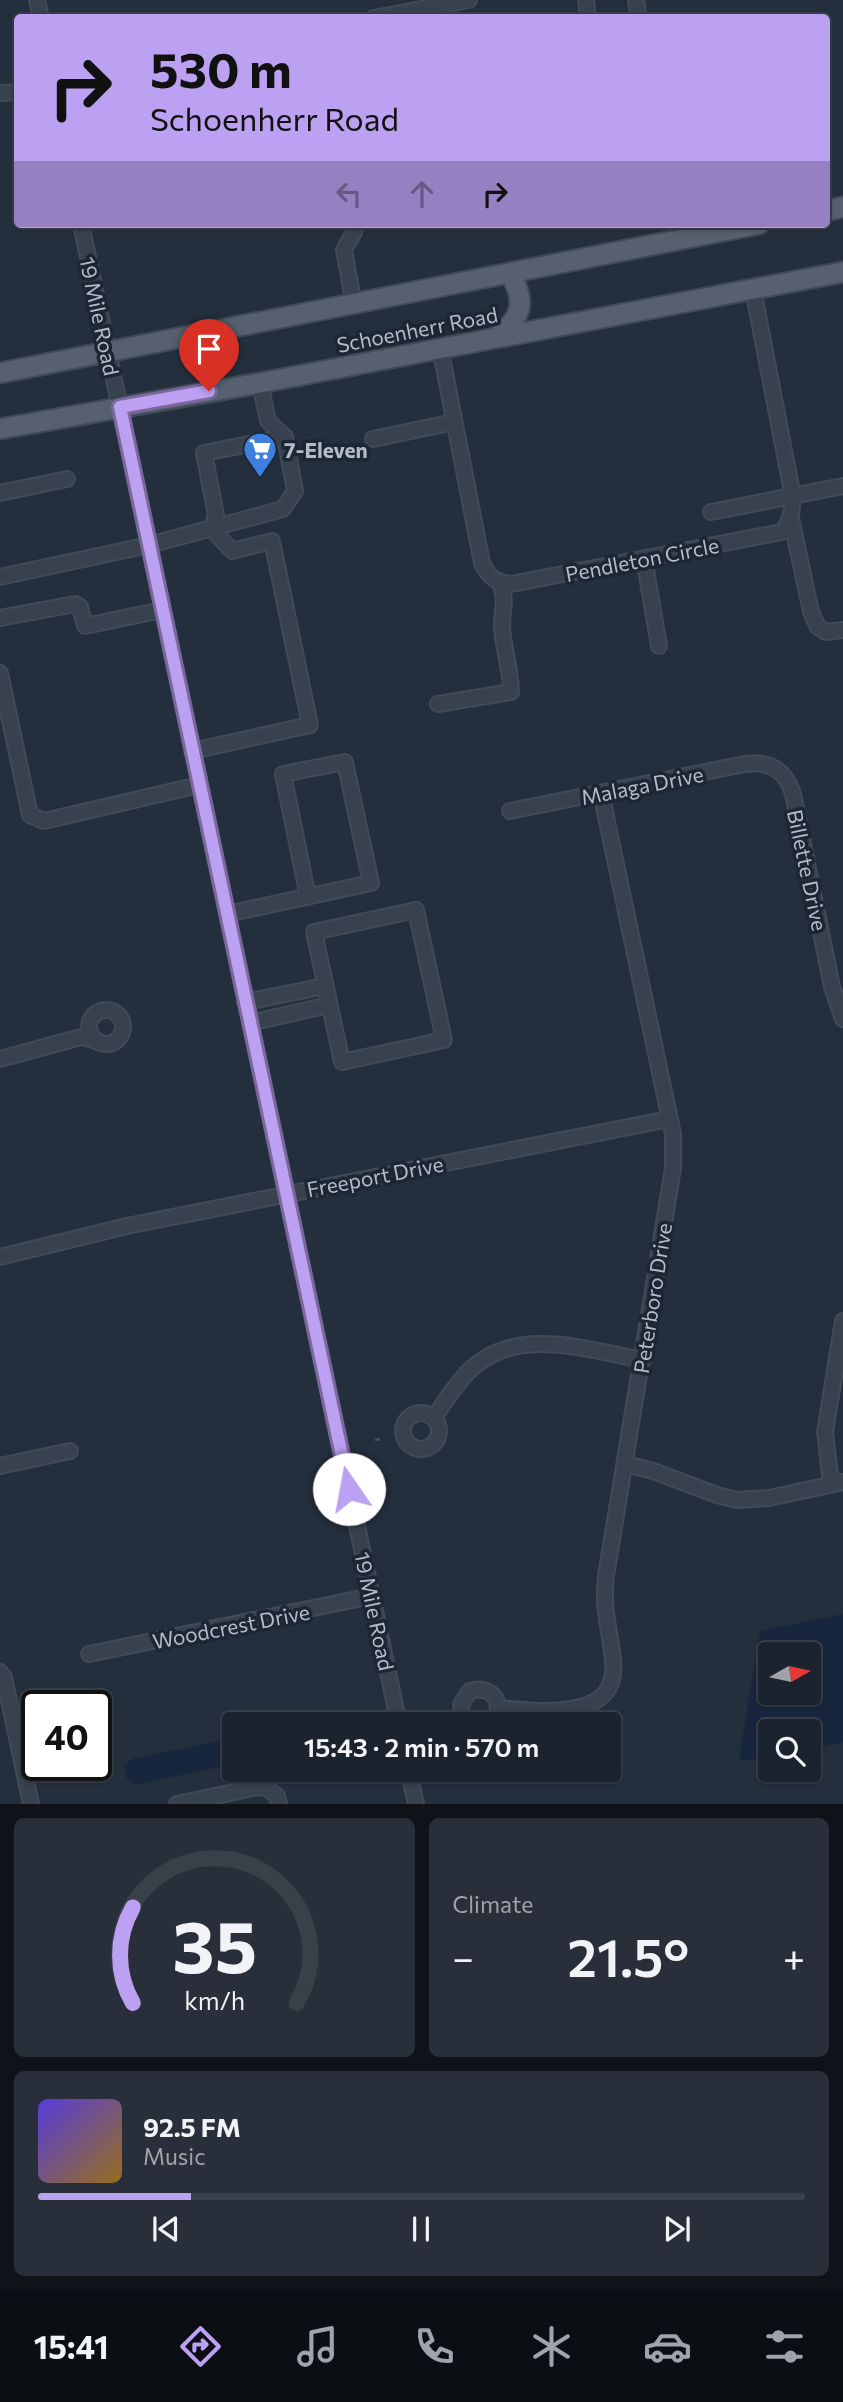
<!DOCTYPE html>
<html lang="en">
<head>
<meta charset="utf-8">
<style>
	body { margin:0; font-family:Commissioner,sans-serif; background:#282f3a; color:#f1f3f6; height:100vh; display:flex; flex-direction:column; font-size:26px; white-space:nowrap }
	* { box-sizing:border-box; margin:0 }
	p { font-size:23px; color:#a0a4aa }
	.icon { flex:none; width:38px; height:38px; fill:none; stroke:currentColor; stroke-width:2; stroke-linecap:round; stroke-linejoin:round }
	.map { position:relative; height:1804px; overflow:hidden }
	.panel { display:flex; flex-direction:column; gap:14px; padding:14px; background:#0f1319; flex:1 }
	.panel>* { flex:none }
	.top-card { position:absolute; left:14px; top:14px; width:816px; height:214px; border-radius:7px; box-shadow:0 2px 5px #0004,0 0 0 2px #39404a; background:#bca0f2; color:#111; overflow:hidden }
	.needle { width:46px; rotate:81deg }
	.buttons { position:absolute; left:758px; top:1642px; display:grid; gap:14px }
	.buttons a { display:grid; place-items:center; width:63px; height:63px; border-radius:7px; background:#1b232e; box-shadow:0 2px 5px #0004,0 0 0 2px #39404a; font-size:35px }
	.speed { position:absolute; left:21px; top:1690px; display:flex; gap:14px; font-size:35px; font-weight:700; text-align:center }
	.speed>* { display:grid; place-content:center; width:91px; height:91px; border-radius:50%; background:#1b232e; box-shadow:0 2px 5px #0004,0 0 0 2px #39404a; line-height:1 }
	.speed .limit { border:4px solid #111; border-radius:10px; background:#fff; color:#111 }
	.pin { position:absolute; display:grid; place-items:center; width:60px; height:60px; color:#fff; margin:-72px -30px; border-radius:50% 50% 50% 0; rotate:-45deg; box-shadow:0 0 7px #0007 }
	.pin .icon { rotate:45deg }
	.me { position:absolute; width:77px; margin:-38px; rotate:348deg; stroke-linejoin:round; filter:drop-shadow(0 0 5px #0008) }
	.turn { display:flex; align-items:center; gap:24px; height:147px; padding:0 21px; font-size:32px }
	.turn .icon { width:91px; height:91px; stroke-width:2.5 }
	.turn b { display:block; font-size:49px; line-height:60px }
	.lanes { display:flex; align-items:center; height:66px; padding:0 21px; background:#0003; justify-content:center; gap:35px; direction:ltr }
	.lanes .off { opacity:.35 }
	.big { font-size:52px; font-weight:600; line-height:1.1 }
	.panel .card { flex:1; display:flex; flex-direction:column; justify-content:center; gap:10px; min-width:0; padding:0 24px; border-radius:10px; background:#282f3a }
	.panel .dial { align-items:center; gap:0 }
	.dial svg { height:182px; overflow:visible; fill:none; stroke:#39404a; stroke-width:7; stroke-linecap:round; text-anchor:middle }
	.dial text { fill:#f1f3f6; stroke:none }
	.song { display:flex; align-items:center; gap:21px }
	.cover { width:84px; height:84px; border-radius:10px; background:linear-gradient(135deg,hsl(250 70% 55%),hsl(40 70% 35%)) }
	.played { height:7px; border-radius:4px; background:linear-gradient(90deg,#bca0f2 20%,#39404a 20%) }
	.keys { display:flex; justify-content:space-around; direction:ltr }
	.heat { display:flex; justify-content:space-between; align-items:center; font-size:38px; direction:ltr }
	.panel .tiles { flex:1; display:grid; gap:14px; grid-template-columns:1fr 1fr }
	.card:last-child { grid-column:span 2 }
	.trip { position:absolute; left:222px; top:1712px; width:399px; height:70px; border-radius:7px; background:#1b232e; box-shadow:0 2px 5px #0004,0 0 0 2px #39404a; font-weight:600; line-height:70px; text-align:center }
	.menu { display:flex; height:112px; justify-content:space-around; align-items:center; background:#0b0e12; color:#a0a4aa }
	.menu .icon { width:49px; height:49px }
	.menu .on { color:#bca0f2 }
	.menu b { font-size:32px; color:#f1f3f6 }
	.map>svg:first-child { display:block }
	.water { fill:#17263c; fill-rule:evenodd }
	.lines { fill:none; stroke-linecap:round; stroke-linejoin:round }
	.minor-casing { stroke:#414a57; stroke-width:18 }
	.major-casing { stroke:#414a57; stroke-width:23 }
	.path { stroke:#3f5557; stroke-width:2.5; stroke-dasharray:5 5; stroke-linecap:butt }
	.minor { stroke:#38414e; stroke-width:14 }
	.major { stroke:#56606e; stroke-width:19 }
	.route-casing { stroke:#7a689d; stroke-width:18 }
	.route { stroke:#bca0f2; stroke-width:12 }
	.labels { text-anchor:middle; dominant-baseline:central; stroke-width:7; stroke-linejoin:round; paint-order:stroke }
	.street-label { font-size:21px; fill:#b4bcc9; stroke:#1d2633 }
	.poi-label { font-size:21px; font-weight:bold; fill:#b4bcc9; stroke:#1d2633; text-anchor:start }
</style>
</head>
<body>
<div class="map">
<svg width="843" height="1804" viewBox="0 0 843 1804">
	<rect width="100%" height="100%" fill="#242f3e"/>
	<!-- water -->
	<g class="water">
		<path d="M843,1614V1742L809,1749L808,1731H770V1756L744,1761L739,1758L760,1631ZM770,1654H808V1692H770Z"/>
		<path d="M234,1738V1764L138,1784L132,1783L126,1777L124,1766L132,1759Z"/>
	</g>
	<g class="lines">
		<defs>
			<g id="minor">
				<path d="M37,0L41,18"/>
				<path d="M586,0L588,18"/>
				<path d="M636,0L639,18"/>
				<path d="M374,18L469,0"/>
				<path d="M0,93L18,92"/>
				<path d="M81,224L399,1724"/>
				<path d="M677,224L680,239"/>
				<path d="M354,305L344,250L354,232L355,224"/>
				<path d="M440,347L482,563C489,578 496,582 511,584L782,532C792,519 793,508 792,492L753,289"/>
				<path d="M373,439L454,422"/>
				<path d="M0,493L67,479"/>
				<path d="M711,512L843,486"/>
				<path d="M791,518L811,612L818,627L826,632L843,630"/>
				<path d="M644,558L659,646"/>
				<path d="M0,577L149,545L283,509L295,491L285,437L268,421L260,383"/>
				<path d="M0,618L75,604L80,607L85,626L162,610"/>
				<path d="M0,673L30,815L44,821L199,785"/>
				<path d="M438,704L511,692C511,670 503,648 502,626C502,610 507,599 500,583"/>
				<path d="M192,751L310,725L272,541L232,551L212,529L216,515L204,453L285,437"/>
				<path d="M510,811L745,764C770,760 786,771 793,794L832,987L843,1019"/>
				<path d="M416,910L444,1040L342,1062L314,932Z"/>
				<path d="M227,914L371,883L345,762L283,774L308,897"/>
				<path d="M245,1002L325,986"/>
				<circle cx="106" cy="1027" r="17"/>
				<path d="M250,1023L329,1005"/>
				<path d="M0,1059L81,1037L98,1041"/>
				<path d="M0,1257L127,1226L669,1119"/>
				<circle cx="421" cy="1431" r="18"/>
				<path d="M434,1418C445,1401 456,1384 470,1370C517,1325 587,1350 643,1360"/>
				<path d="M626,1464L653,1471L717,1495L737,1500L769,1498L843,1482"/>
				<path d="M0,1466L70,1451"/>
				<path d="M831,1483L825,1432L843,1321"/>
				<path d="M89,1654L372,1596"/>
				<path d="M0,1672L4,1677L31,1804"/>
				<path d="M499,1708C536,1711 620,1723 613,1661C610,1628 602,1612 606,1576L673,1168V1134L601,793"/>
				<path d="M470,1724L462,1715L461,1704L470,1691C494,1683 508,1709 489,1724"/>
				<path d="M408,1769L416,1804"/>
				<path d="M177,1804L258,1787L267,1788L277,1796L279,1804"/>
			</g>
			<g id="major">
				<path d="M826,211L843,207"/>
				<path d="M498,336C523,317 526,300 510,274"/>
				<path d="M0,373L759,224"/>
				<path d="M0,429L260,383L843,272"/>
			</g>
		</defs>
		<!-- minor casing -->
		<use href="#minor" class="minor-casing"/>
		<!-- major casing -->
		<use href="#major" class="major-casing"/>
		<!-- path -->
		<g class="path">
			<path d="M375,1440L385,1438"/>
			<path d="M434,1718L445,1716"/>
		</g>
		<!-- minor -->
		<use href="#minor" class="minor"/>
		<!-- major -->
		<use href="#major" class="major"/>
	</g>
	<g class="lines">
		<defs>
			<path id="route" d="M209,391L120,407L349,1489"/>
		</defs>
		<!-- route casing -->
		<use href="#route" class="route-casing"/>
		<!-- route -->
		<use href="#route" class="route"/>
	</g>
	<!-- icons -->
	<defs>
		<symbol id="supermarket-pin" viewBox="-11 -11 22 30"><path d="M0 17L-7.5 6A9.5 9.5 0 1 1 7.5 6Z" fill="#3f7fe0" stroke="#1d2633"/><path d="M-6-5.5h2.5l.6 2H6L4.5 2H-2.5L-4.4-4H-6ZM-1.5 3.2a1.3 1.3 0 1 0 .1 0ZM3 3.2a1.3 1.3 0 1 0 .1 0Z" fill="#fff"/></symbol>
	</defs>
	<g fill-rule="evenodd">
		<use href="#supermarket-pin" x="241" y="430" width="38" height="52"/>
	</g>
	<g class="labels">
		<!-- street labels -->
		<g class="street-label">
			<text transform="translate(100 316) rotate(78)">19 Mile Road</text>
			<text transform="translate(417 329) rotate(-11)">Schoenherr Road</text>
			<text transform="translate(642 559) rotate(-11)">Pendleton Circle</text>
			<text transform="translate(642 785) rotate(-11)">Malaga Drive</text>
			<text transform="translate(808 870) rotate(78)">Billette Drive</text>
			<text transform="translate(375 1176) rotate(-11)">Freeport Drive</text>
			<text transform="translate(652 1298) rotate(-81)">Peterboro Drive</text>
			<text transform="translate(375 1611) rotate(78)">19 Mile Road</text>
			<text transform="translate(231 1626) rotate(-11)">Woodcrest Drive</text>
		</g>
		<!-- poi labels -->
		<g class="poi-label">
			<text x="284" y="449">7-Eleven</text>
		</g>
	</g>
</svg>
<div class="buttons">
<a><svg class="needle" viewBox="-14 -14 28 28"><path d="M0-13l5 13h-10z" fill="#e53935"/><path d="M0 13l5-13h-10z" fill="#a0a4aa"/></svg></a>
<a><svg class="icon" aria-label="search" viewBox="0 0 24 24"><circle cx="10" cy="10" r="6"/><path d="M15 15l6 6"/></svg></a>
</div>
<div class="speed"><div class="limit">40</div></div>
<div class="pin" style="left:209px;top:391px;background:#d93025"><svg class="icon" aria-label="arrive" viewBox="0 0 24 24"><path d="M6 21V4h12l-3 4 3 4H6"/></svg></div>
<svg class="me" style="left:349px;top:1489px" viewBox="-20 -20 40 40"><circle r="19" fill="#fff"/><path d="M0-13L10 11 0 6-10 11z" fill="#bca0f2"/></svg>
<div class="trip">15:43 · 2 min · 570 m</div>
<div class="top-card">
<div class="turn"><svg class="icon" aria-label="right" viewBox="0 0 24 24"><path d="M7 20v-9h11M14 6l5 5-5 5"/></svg><div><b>530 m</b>Schoenherr Road</div></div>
<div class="lanes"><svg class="icon off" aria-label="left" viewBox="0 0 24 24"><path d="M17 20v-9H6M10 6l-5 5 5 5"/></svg><svg class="icon off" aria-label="ahead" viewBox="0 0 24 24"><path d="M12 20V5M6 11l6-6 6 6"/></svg><svg class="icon" aria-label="right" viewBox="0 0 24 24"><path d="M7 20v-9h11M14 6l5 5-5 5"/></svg></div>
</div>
</div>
<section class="panel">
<div class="tiles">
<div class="card dial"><svg viewBox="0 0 100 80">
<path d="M14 69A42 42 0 1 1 86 69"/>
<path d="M14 69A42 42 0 0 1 14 27" stroke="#bca0f2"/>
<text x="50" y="56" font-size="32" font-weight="700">35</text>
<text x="50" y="72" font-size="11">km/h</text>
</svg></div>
<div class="card"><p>Climate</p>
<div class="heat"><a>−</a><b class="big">21.5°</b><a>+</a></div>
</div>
<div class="card">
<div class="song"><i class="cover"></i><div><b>92.5 FM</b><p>Music</p></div></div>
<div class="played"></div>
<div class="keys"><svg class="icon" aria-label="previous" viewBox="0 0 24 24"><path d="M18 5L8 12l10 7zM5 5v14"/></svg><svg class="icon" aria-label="pause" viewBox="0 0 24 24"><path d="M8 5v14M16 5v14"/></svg><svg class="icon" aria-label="next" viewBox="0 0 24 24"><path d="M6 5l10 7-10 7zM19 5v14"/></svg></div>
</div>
</div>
</section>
<nav class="menu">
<b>15:41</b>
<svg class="icon on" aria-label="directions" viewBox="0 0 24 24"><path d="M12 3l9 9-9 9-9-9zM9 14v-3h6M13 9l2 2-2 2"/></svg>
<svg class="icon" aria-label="music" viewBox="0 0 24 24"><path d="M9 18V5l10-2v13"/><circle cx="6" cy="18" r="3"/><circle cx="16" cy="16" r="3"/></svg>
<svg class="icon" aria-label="phone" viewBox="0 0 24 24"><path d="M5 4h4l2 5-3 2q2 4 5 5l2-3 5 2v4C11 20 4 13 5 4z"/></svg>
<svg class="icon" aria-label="climate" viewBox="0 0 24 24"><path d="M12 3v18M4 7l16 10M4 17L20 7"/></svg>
<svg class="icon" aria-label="car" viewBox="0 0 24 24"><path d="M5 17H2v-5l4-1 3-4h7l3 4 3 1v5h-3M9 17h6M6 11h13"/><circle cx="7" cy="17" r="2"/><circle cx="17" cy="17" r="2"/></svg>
<svg class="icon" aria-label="filters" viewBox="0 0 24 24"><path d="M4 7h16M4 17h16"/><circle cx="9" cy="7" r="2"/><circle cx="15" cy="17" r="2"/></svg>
</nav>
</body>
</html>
